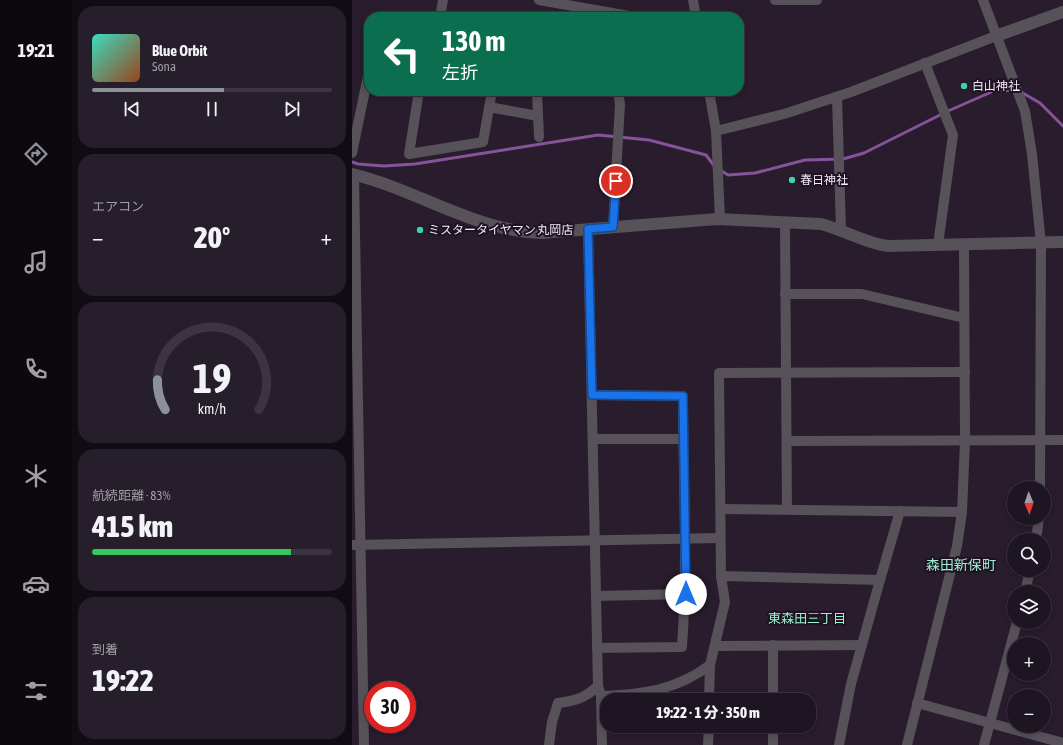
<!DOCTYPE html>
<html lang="ja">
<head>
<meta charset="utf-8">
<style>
	body { margin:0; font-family:"Asap Condensed","Noto Sans JP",sans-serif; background:#261e2a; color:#f1f3f6; height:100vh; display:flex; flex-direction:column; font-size:15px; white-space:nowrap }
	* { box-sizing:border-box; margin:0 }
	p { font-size:13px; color:#a19fa5 }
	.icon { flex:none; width:22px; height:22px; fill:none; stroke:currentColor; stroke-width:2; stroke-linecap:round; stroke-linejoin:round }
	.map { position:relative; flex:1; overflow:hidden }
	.sheet { display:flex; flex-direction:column; gap:6px; padding:6px; background:#100c13; width:280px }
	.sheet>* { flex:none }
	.banner { position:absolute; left:12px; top:12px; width:380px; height:84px; border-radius:16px; box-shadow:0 2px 6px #0003,0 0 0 1px #3c3440; background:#0b6e4f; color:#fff; overflow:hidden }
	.needle { width:26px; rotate:178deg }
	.buttons { position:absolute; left:655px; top:481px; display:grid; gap:8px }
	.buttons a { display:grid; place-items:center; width:44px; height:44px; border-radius:50%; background:#1e1522; box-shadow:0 2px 6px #0003,0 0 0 1px #3c3440; font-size:20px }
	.speed { position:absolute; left:12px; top:681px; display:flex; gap:8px; font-size:20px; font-weight:700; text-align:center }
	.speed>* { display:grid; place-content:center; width:52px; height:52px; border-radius:50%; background:#1e1522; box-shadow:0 2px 6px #0003,0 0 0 1px #3c3440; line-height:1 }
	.speed .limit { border:6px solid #d22; background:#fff; color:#111 }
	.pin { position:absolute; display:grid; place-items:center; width:34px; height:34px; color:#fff; margin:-17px; border:2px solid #fff; border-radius:50%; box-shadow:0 1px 4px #0007 }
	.me { position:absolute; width:44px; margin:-22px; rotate:0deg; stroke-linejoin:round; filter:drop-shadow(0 0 3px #0008) }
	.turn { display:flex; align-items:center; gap:14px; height:84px; padding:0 12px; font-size:18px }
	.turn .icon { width:52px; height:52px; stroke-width:2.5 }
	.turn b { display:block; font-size:28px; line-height:34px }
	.big { font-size:30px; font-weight:800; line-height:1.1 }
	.sheet .tile { flex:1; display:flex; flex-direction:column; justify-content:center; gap:6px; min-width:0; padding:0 14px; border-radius:16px; background:#261e2a }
	.sheet .dial { align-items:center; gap:0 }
	.dial svg { height:104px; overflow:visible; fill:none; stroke:#3c3440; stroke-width:7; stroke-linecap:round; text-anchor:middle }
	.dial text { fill:#f1f3f6; stroke:none }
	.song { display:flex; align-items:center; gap:12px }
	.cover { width:48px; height:48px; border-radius:6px; background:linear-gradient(135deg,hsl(170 70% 55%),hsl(20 70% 35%)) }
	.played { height:4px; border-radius:2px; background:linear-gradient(90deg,#8c9099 55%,#3c3440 55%) }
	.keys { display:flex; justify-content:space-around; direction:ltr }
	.heat { display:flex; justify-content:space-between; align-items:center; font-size:22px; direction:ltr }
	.charge { height:6px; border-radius:3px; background:linear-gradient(90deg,#34c759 83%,#3c3440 0) }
	.trip { position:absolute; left:248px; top:693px; width:216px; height:40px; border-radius:16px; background:#1e1522; box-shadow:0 2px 6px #0003,0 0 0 1px #3c3440; font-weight:800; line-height:40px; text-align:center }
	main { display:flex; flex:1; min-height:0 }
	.tabs { display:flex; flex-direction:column; width:72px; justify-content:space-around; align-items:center; background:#0c080e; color:#a19fa5 }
	.tabs .icon { width:28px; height:28px }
	.tabs .on { color:#8c9099 }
	.tabs b { font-size:18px; color:#f1f3f6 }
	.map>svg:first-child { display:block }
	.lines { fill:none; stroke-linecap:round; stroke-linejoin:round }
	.stream { stroke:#865299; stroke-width:3 }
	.minor { stroke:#57515a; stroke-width:10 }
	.tertiary { stroke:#57515a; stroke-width:12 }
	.route-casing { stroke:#114b97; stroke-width:10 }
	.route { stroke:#1a73e8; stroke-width:7 }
	.poi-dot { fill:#3dd4a3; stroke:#1f1323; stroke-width:1.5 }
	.labels { text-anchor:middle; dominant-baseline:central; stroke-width:4; stroke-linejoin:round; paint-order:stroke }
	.poi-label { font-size:12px; fill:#f1e9f4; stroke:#1f1323; text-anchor:start }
	.neighbourhood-label { font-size:13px; fill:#96efcb; stroke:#1f1323 }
	.quarter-label { font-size:14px; fill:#96efcb; stroke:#1f1323 }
</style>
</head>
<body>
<main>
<nav class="tabs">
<b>19:21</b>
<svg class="icon on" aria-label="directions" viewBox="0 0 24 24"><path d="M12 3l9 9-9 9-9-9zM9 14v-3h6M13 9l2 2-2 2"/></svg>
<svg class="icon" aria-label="music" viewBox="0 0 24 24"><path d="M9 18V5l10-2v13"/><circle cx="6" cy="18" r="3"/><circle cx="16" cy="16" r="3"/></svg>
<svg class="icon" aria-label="phone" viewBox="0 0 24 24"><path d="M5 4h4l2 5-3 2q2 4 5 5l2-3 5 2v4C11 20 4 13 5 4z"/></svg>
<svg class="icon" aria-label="climate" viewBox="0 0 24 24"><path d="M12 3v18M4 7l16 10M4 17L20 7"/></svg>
<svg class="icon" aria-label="car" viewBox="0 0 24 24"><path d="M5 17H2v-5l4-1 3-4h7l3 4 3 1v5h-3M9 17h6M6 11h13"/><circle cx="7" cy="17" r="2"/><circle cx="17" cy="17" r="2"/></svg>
<svg class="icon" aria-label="filters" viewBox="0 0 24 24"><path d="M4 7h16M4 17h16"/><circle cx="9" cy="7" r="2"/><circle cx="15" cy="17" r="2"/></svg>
</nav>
<section class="sheet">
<div class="tile">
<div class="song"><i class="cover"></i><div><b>Blue Orbit</b><p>Sona</p></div></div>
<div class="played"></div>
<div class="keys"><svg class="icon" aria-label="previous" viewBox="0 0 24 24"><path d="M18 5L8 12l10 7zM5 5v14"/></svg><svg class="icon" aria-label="pause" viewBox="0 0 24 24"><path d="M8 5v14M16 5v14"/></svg><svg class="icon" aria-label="next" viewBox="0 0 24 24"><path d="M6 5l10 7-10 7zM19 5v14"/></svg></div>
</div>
<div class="tile"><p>エアコン</p>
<div class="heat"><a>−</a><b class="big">20°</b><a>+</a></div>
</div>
<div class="tile dial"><svg viewBox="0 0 100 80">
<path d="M14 69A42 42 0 1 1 86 69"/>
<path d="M14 69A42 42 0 0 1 8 46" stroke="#8c9099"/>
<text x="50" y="56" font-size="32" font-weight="700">19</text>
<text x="50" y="72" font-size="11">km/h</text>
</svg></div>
<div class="tile"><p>航続距離 · 83%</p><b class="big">415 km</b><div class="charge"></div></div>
<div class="tile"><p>到着</p><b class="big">19:22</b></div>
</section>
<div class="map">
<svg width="711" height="745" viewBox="0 0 711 745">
	<rect width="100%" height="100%" fill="#281c2d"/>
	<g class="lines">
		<!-- stream -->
		<g class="stream">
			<path d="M669,92L688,103L711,126"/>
			<path d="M0,162L6,164L32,166L63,164L246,135L297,140L354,155L363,167"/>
			<path d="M368,170L376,175L403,173L453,160L491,159L512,153L596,111L644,90L664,91"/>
		</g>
		<!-- minor -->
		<g class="minor">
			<path d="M187,0L283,17"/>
			<path d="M341,0L344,17"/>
			<path d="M423,0H465"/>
			<path d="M631,0L673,111L680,154L689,244L688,488"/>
			<path d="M88,17L91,0"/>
			<path d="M573,63L601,135L586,245"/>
			<path d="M67,91L57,154L131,142L140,91"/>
			<path d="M185,91L187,137"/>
			<path d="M357,91L364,131L368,219"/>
			<path d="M485,97L489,230"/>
			<path d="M137,107L186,116"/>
			<path d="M364,131L432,114L499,92L644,36"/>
			<path d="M0,153L17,71"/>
			<path d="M2,174L12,745"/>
			<path d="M433,222L435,510"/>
			<path d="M261,227L268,104L266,91"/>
			<path d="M236,229L246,686L249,696L250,745"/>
			<path d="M433,294H510L612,318"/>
			<path d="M240,395L331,396C331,480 336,563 330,647L245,648"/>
			<path d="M241,439H331"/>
			<path d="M435,441L711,440"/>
			<path d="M369,509L610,512"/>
			<path d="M548,511L528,580L369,576L367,373L613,372"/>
			<path d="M684,540L687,518"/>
			<path d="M0,545L368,538"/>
			<path d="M673,592L678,570"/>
			<path d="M244,596L334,594"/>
			<path d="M421,645V700"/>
			<path d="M363,646L510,645"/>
			<path d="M249,696C291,694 323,691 358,665L373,602L369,576"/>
			<path d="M357,700L358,665"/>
			<path d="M565,703L711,743"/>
			<path d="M421,726V745"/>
			<path d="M197,745L200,722L206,703C223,701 233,698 246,686"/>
			<path d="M356,745L357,726"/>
			<path d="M487,745L499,684L528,580"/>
			<path d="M555,745L605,546L610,512L613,441L612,245"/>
			<path d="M632,745L665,622"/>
		</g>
		<!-- tertiary -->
		<g class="tertiary">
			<path d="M644,36L711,12"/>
			<path d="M0,174C64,189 122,231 189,233L365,219L469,224C492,230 513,243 536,246L711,242"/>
		</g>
	</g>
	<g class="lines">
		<defs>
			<path id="route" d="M264,181L261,227L236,229L240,395L331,396L334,594"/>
		</defs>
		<!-- route casing -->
		<use href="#route" class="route-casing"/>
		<!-- route -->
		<use href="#route" class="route"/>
	</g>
	<!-- markers -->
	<g class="poi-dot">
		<circle cx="612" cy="86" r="4"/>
		<circle cx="440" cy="180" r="4"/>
		<circle cx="68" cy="230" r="4"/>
	</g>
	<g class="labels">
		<!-- poi labels -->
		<g class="poi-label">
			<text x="620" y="86">白山神社</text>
			<text x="448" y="180">春日神社</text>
			<text x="76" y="230">ミスタータイヤマン 丸岡店</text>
		</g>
		<!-- neighbourhood labels -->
		<g class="neighbourhood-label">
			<text x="455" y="618">東森田三丁目</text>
		</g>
		<!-- quarter labels -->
		<g class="quarter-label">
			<text x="609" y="565">森田新保町</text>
		</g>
	</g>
</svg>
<div class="buttons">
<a><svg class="needle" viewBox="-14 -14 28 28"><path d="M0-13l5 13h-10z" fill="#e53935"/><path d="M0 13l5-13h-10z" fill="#a19fa5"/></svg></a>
<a><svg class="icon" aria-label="search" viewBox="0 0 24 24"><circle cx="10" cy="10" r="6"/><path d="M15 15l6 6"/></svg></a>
<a><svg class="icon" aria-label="layers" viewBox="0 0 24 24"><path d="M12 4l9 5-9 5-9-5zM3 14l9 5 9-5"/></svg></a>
<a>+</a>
<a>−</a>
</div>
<div class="speed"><div class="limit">30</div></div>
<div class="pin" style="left:264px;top:181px;background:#d93025"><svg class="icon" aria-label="arrive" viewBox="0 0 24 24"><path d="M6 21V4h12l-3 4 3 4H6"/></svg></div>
<svg class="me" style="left:334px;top:594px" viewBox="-20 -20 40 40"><circle r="19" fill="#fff"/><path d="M0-13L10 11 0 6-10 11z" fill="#1a73e8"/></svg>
<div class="trip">19:22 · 1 分 · 350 m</div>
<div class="banner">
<div class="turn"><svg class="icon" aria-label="left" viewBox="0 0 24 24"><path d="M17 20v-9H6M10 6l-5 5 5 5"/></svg><div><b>130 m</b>左折</div></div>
</div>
</div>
</main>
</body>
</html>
